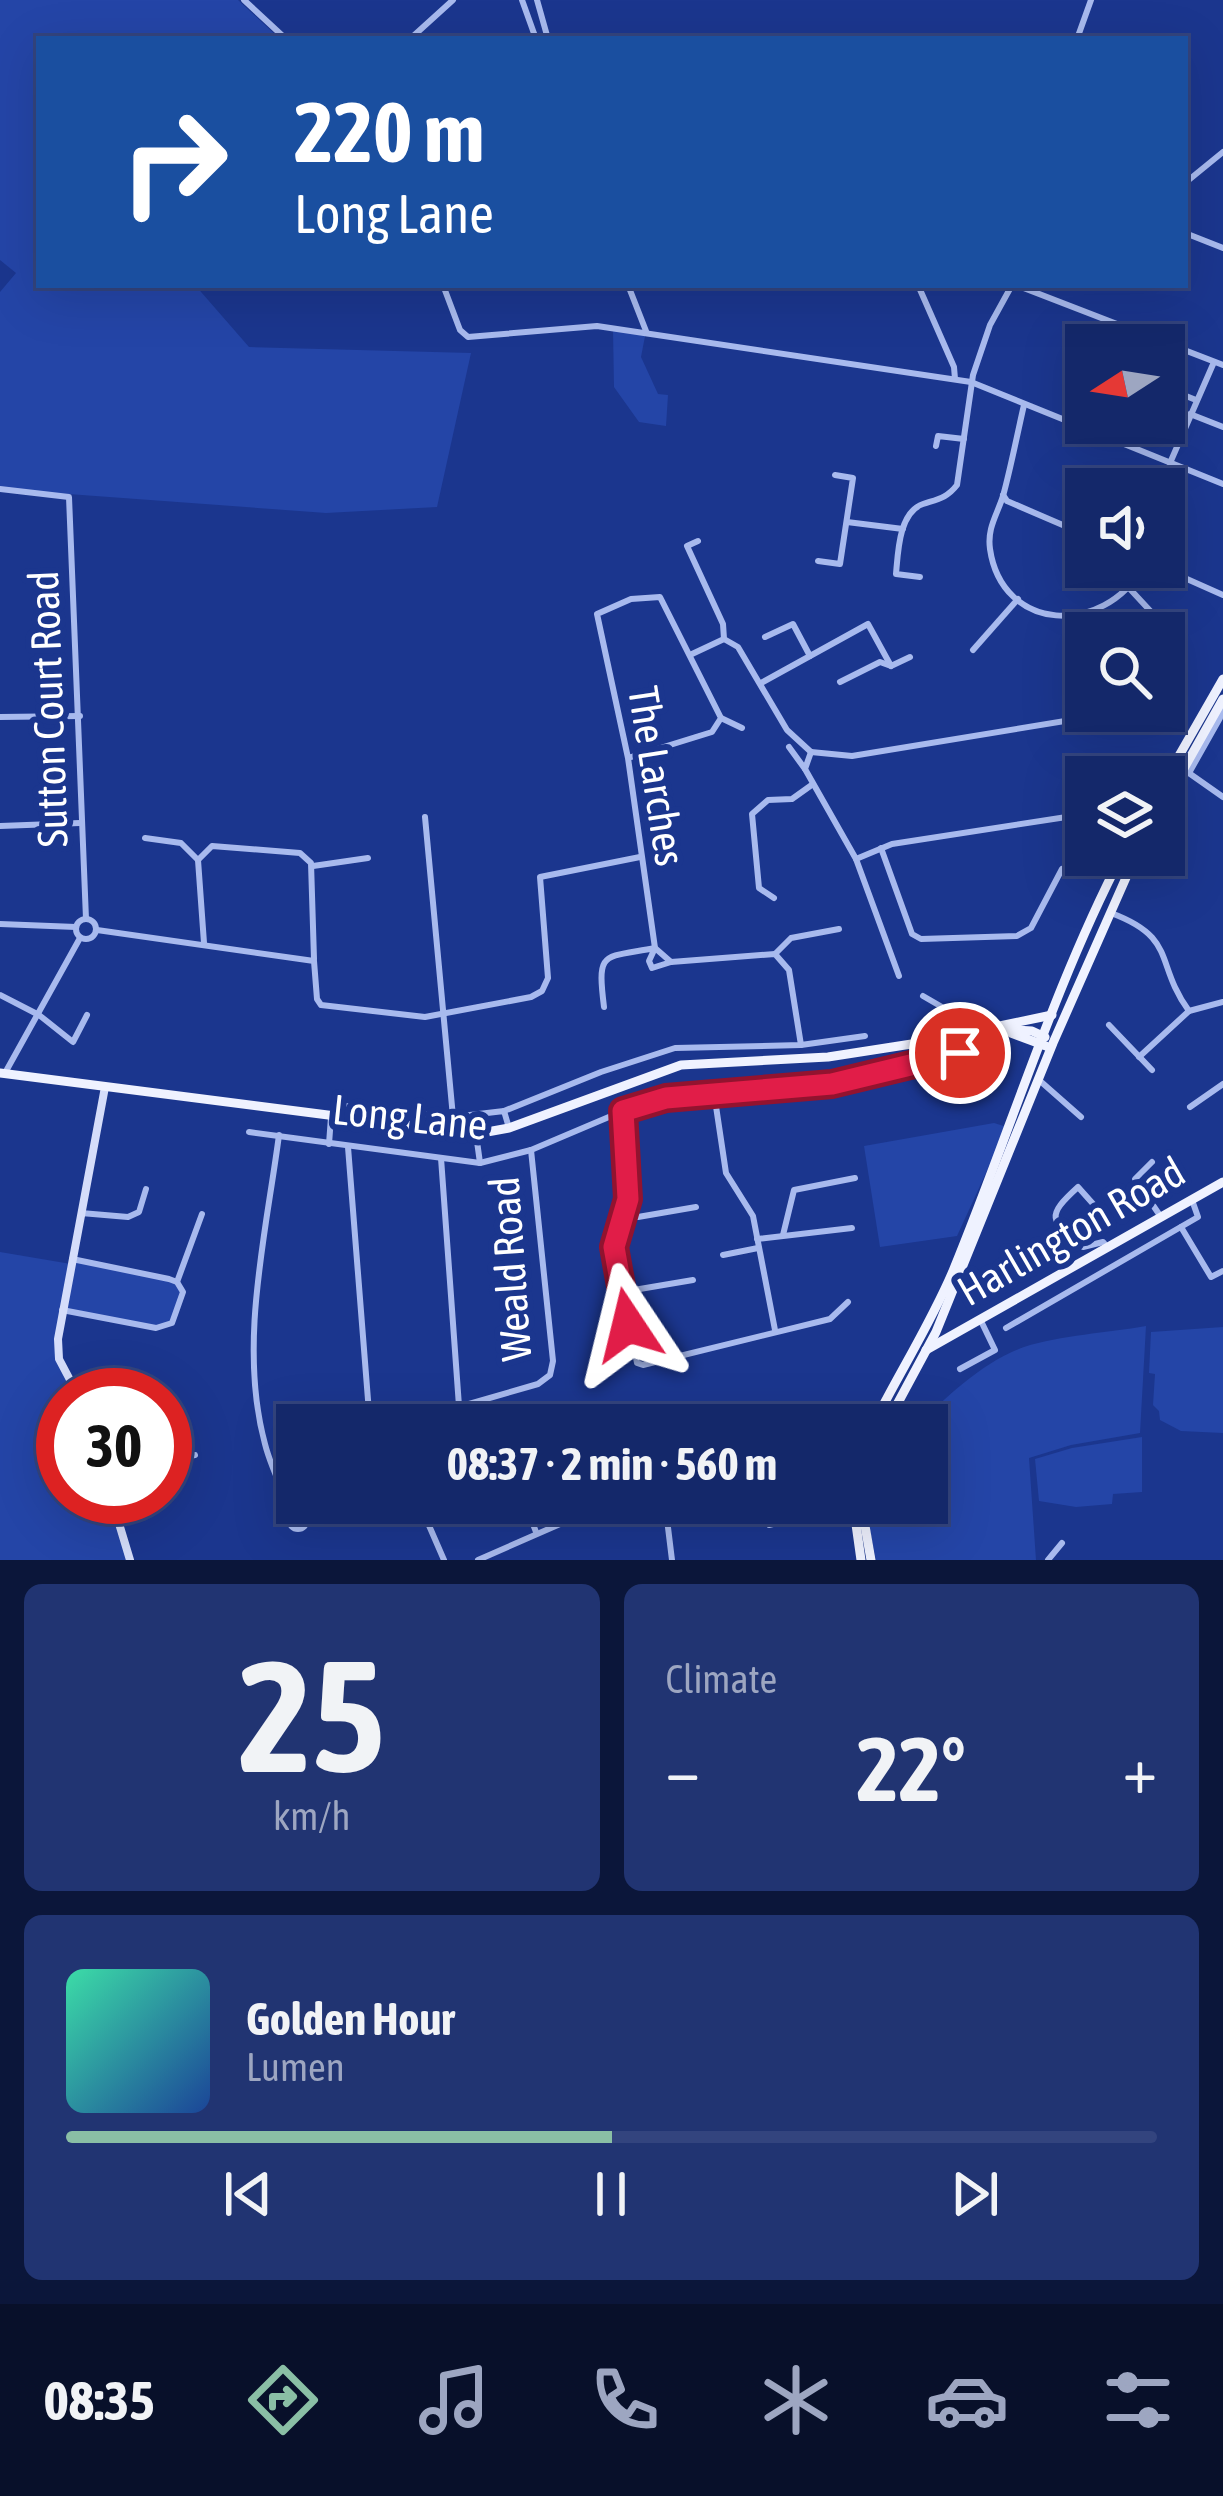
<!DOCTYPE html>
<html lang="en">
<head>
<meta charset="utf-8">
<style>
	body { margin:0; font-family:"Asap Condensed",sans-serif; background:#213472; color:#f1f3f6; height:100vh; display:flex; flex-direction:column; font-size:45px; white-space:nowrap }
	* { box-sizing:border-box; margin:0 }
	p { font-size:39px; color:#9da6c1 }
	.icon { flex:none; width:66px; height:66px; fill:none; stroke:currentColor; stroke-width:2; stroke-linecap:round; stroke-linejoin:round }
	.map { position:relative; height:1560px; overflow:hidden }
	.side { display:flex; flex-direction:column; gap:24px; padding:24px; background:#0b163a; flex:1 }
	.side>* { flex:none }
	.banner { position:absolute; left:36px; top:36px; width:1152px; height:252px; border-radius:0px; box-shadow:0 12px 48px #0002,0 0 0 3px #33447e; background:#1a4fa0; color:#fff; overflow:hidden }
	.needle { width:78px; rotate:258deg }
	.tools { position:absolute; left:1065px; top:324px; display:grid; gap:24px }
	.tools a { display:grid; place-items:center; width:120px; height:120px; border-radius:0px; background:#14286a; box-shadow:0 12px 48px #0002,0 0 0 3px #33447e; font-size:60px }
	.speed { position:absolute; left:36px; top:1368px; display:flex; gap:24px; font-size:60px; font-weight:700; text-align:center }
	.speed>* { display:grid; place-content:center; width:156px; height:156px; border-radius:50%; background:#14286a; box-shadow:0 12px 48px #0002,0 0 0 3px #33447e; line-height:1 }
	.speed .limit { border:18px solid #d22; background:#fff; color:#111 }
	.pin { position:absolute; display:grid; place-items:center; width:102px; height:102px; color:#fff; margin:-51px; border:6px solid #fff; border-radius:50%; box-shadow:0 3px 12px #0007 }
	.me { position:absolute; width:132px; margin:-66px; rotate:350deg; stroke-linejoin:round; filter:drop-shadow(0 0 9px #0008) }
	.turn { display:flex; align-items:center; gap:42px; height:252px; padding:0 60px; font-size:54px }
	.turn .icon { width:156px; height:156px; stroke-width:2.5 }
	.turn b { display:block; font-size:84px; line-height:102px }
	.big { font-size:90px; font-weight:700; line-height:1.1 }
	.side .widget { flex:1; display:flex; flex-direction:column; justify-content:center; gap:18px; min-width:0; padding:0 42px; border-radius:18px; background:#213472 }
	.side .dial { align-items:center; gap:0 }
	.dial b { font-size:156px; line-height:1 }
	.song { display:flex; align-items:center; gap:36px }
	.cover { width:144px; height:144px; border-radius:18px; background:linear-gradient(135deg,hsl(160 70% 55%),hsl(220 70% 35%)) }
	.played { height:12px; border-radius:6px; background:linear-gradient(90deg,#8abfa5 50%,#33447e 50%) }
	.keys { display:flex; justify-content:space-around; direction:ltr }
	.heat { display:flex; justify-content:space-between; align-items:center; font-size:66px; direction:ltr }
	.side .tiles { flex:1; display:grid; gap:24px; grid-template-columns:1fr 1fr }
	.widget:last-child { grid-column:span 2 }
	.trip { position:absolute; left:276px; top:1404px; width:672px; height:120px; border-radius:0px; background:#14286a; box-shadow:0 12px 48px #0002,0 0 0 3px #33447e; font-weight:700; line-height:120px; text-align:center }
	.tabs { display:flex; height:192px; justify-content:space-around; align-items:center; background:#08102a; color:#9da6c1 }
	.tabs .icon { width:84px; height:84px }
	.tabs .current { color:#8abfa5 }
	.tabs b { font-size:54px; color:#f1f3f6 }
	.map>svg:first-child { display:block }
	.green { fill:#2445a7 }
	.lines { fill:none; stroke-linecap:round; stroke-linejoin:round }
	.street { stroke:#a8baee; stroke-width:6 }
	.secondary { stroke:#d5ddfa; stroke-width:8 }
	.primary { stroke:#eff2ff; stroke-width:9 }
	.route-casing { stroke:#92132f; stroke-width:30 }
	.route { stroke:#e11d48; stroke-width:21 }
	.labels { text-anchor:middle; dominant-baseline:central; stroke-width:12; stroke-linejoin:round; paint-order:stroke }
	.street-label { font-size:42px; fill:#fff; stroke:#1b368e }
</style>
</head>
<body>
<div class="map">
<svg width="1223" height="1560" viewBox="0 0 1223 1560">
	<rect width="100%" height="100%" fill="#1b368e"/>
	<!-- green -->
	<g class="green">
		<path d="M0,0H238L280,39H39V285H195L249,347L471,353L437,507L326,513L0,489V292L16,273L0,260Z"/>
		<path d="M613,329L646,331L641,357L658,394L668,395L666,426L639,422L614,387Z"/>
		<path d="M994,1123L1007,1127L957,1236L880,1247L864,1146Z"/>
		<path d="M0,1252L71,1264L72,1259L177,1282L183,1292L172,1323L156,1328L63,1310L59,1359L78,1395H63V1497H111L130,1560H0Z"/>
		<path d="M1146,1326L1140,1433L1071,1445L1029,1458L1036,1560H876L864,1503H927V1425H916C949,1396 982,1362 1024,1347C1061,1335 1107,1333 1146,1326Z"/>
		<path d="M1223,1327V1433L1181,1431L1160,1420L1159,1411L1153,1405L1155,1374L1149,1373L1151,1332Z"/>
		<path d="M1142,1437V1492L1113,1494L1112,1504L1076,1507L1039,1501L1035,1459L1072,1448Z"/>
	</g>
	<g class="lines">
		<!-- street -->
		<g class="street">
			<path d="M244,0L286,39"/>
			<path d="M522,0L536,39"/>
			<path d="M537,0L548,39"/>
			<path d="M410,39L453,0"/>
			<path d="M1077,39L1091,0"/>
			<path d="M1185,183L1223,152"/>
			<path d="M1185,233L1223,248"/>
			<path d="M443,285L460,330L468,337L597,326L971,382L1223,484"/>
			<path d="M628,285L646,331"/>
			<path d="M918,285L954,367L955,379"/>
			<path d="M1016,285L1223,365"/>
			<path d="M1116,345L1123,327"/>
			<path d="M1164,391L1166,388L1196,400"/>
			<path d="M1024,405C1017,435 1011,467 1003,496C997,515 987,528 990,549C1002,632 1103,637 1143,567"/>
			<path d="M1190,414L1223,427"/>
			<path d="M1080,427L1086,413"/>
			<path d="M936,446L938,436L964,439"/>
			<path d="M1170,463L1214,362"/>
			<path d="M0,489L69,497L86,919"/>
			<path d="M1003,495L1007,501L1086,535"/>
			<path d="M847,522L903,529"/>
			<path d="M698,541L687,546L723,624L724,639L738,647L787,730L811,752"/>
			<path d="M818,561L840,564L853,478L835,475"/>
			<path d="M1160,567L1223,595"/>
			<path d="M920,577L896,574C898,552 899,512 923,504C938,499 947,498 957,485L973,375L990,325L1012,285"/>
			<path d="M1129,588L1155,616"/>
			<path d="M765,637L793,624L810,656"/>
			<path d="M973,650L1018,599"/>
			<path d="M692,654L724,639"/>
			<path d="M840,682L880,662L891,666L910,657"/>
			<path d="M761,683L868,624L891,666"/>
			<path d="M1155,711L1182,728"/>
			<path d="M0,717L80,716"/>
			<path d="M721,718L742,728"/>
			<path d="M789,747L805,769"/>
			<path d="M811,752L852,756L1126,711"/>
			<path d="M811,752L805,769L856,859L899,976"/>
			<path d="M628,758L712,732L721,718L660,597L631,599L597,614L628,758L655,948L671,962L775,954L789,970L801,1045"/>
			<path d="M1186,771L1223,797"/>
			<path d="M1189,773L1220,718L1221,708"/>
			<path d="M425,817L453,1117"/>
			<path d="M0,826L80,823"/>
			<path d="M145,838L181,843L198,860"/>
			<path d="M881,848L912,934L921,939L1017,936L1031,928L1062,869"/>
			<path d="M856,859L892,844L1086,814"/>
			<path d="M313,866L368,858"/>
			<path d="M774,898L759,888L752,814L768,800L792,799L813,784"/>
			<path d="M1111,913C1178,938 1154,963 1189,1011L1139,1057"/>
			<circle cx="86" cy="929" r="10"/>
			<path d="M0,924L76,927"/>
			<path d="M97,930L314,961L317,999L321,1005L425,1017L531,997L542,991L548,978L540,877L640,857"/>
			<path d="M204,943L198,860L212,846L300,853L311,863L314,959"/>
			<path d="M775,954L791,938L839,929"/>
			<path d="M0,995L39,1015L73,1042L87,1015"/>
			<path d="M923,996L961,1018L989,1015"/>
			<path d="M604,1007C597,950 602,958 655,948L649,961L652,968L671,962"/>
			<path d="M1189,1011L1223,1002"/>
			<path d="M1109,1025L1152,1070"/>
			<path d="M5,1073L80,938"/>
			<path d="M1039,1080L1081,1117"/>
			<path d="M714,1093L726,1173L753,1216L775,1330"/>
			<path d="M1190,1107L1223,1084"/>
			<path d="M504,1111L601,1072L675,1048L801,1045L865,1036"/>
			<path d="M623,1111L628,1200L614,1247L637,1363L643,1365L830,1319L848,1302"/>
			<path d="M334,1117L335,1105L453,1117L504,1111L509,1128"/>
			<path d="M249,1132L480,1163L531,1150L623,1111L666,1098L832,1084L960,1056L957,1035"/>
			<path d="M476,1134L480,1163"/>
			<path d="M279,1135C266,1234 238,1345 265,1444C271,1468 283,1491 293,1514"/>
			<path d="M329,1144L331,1117"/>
			<path d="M348,1147L370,1425"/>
			<path d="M441,1158L459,1406"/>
			<path d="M1152,1162L1135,1179L1161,1217"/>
			<path d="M81,1213L128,1217L139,1212L146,1189"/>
			<path d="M623,1214L638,1217L696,1207"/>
			<path d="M1103,1215L1078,1187C1045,1217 1050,1220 1083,1247L1103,1242L1108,1248"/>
			<path d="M1181,1227L1211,1277L1223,1271"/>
			<path d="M783,1235L794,1190L855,1178"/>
			<path d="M757,1239L852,1228"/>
			<path d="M723,1255L758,1248"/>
			<path d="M177,1282L202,1214"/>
			<path d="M622,1292L693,1280"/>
			<path d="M62,1310L156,1328L172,1323L183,1292L177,1282L169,1279L72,1259"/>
			<path d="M1006,1328L1198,1217L1192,1200"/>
			<path d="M960,1369L995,1350L981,1321"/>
			<path d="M165,1406L170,1410L182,1458"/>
			<path d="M783,1415L803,1409"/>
			<path d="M396,1425L538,1384L550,1375L553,1361L531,1150"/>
			<path d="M690,1425L702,1418L779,1410L790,1422"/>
			<path d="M170,1460L195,1455"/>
			<path d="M273,1464L297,1456"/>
			<path d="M525,1503L536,1532"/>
			<path d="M665,1503L672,1560"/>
			<path d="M753,1503L769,1525L812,1514"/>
			<circle cx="298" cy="1520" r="9"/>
			<path d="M424,1514L444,1560"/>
			<path d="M409,1519L438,1509"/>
			<path d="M478,1560L608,1503"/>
			<path d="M1048,1560L1062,1543"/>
		</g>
		<!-- secondary -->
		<g class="secondary">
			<path d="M78,1395L59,1359L58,1339L105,1087"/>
			<path d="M111,1497L130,1560"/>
		</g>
		<!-- primary -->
		<g class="primary">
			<path d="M1164,782L1223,679"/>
			<path d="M1164,804L1223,699"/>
			<path d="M1003,1029L1032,1031L1045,1037"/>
			<path d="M1011,1033L1046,1046"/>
			<path d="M0,1073L476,1134L509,1128L681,1065L828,1057L918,1043L1052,1015"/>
			<path d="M926,1350L1223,1182"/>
			<path d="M873,1425C899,1373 930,1325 953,1271C1010,1133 1053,988 1122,855"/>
			<path d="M886,1425L936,1332L1053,1043L1136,855"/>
			<path d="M853,1503L861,1560"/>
			<path d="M861,1503L871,1560"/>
		</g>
	</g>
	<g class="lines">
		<defs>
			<path id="route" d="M628,1325L614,1247L628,1199L623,1111L666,1098L832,1084L960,1053"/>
		</defs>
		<!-- route casing -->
		<use href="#route" class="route-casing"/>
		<!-- route -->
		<use href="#route" class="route"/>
	</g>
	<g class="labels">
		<!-- street labels -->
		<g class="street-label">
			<text transform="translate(48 709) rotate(-92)">Sutton Court Road</text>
			<text transform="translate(657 776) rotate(81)">The Larches</text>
			<text transform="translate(410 1117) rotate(6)">Long Lane</text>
			<text transform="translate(1071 1231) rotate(-30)">Harlington Road</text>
			<text transform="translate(510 1269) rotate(-94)">Weald Road</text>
		</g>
	</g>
</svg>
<div class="tools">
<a><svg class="needle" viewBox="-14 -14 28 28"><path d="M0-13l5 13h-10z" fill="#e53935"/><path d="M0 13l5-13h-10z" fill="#9da6c1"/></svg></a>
<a><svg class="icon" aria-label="sound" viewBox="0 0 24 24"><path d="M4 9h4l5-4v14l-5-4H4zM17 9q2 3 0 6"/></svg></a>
<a><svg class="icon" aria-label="search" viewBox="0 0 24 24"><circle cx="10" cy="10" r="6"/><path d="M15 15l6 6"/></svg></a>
<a><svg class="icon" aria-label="layers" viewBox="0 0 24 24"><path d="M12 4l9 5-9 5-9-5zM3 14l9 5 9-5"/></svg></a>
</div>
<div class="speed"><div class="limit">30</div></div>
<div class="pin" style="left:960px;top:1053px;background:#d93025"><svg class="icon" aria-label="arrive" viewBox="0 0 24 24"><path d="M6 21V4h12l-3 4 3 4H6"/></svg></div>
<svg class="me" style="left:628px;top:1325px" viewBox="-20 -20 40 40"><path d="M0-17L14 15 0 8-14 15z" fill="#e11d48" stroke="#fff" stroke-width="4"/></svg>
<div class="trip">08:37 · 2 min · 560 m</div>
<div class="banner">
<div class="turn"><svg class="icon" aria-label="right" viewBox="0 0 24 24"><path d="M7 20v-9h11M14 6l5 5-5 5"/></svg><div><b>220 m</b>Long Lane</div></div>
</div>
</div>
<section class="side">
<div class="tiles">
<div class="widget dial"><b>25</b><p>km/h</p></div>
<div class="widget"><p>Climate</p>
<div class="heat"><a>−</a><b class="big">22°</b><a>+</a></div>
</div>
<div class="widget">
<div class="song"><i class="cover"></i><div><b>Golden Hour</b><p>Lumen</p></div></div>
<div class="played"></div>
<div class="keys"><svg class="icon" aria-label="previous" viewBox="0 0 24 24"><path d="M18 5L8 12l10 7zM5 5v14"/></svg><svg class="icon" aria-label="pause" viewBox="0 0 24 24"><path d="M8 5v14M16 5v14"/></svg><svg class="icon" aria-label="next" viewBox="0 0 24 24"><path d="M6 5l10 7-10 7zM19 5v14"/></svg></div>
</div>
</div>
</section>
<nav class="tabs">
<b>08:35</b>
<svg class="icon current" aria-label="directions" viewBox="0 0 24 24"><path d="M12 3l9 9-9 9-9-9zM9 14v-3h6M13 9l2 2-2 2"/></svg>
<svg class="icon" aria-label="music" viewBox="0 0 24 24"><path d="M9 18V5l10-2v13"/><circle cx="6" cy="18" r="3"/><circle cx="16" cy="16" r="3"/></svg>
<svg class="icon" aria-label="phone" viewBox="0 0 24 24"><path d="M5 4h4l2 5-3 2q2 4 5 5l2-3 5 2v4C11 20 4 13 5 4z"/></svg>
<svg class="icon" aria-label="climate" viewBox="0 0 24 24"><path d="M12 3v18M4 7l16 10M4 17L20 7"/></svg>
<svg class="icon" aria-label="car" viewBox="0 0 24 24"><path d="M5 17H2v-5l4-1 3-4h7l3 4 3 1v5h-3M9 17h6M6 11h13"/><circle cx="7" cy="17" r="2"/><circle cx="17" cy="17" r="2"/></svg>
<svg class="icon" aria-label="filters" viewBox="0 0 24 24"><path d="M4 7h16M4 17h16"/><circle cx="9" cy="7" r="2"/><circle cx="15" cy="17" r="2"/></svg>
</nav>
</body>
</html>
